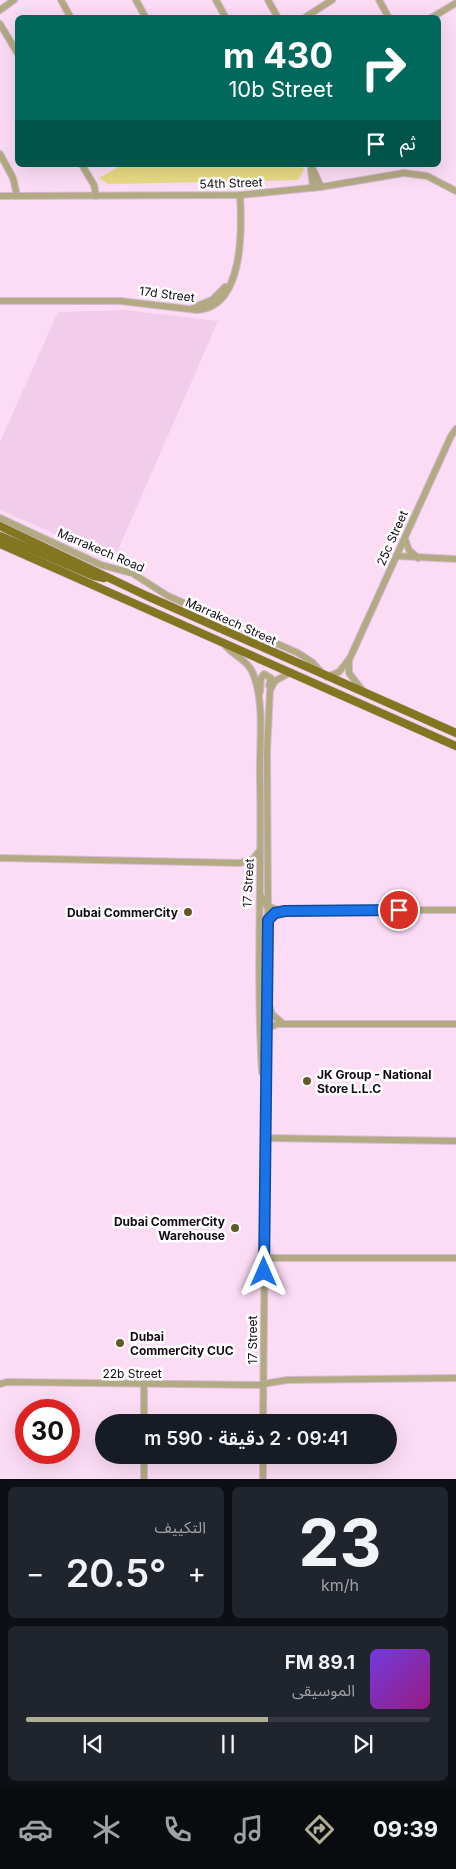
<!DOCTYPE html>
<html lang="ar">
<head>
<meta charset="utf-8">
<style>
	body { margin:0; font-family:Inter,"Noto Sans Arabic",sans-serif; background:#20242c; color:#f1f3f6; direction:rtl; height:100vh; display:flex; flex-direction:column; font-size:19px; white-space:nowrap }
	* { box-sizing:border-box; margin:0 }
	p { font-size:16px; color:#9ea1a6 }
	.icon { flex:none; width:28px; height:28px; fill:none; stroke:currentColor; stroke-width:2; stroke-linecap:round; stroke-linejoin:round }
	.map { position:relative; height:1479px; overflow:hidden; direction:ltr }
	.side { display:flex; flex-direction:column; gap:8px; padding:8px; background:#0d0f14; flex:1 }
	.side>* { flex:none }
	.banner { position:absolute; left:15px; top:15px; width:426px; height:152px; border-radius:8px; box-shadow:0 5px 20px #0002; direction:rtl; background:#00695c; color:#fff; overflow:hidden }
	.speed { position:absolute; left:15px; top:1399px; display:flex; gap:10px; font-size:25px; font-weight:700; text-align:center }
	.speed>* { display:grid; place-content:center; width:65px; height:65px; border-radius:50%; background:#171b24; box-shadow:0 5px 20px #0002; line-height:1 }
	.speed .limit { border:8px solid #d22; background:#fff; color:#111 }
	.pin { position:absolute; display:grid; place-items:center; width:42px; height:42px; color:#fff; margin:-21px; border:2px solid #fff; border-radius:50%; box-shadow:0 1px 5px #0007 }
	.me { position:absolute; width:55px; margin:-28px; rotate:0deg; stroke-linejoin:round; filter:drop-shadow(0 0 4px #0008) }
	.turn { display:flex; align-items:center; gap:18px; height:105px; padding:0 25px; font-size:22px }
	.turn .icon { width:65px; height:65px; stroke-width:2.5 }
	.turn b { display:block; font-size:35px; line-height:42px }
	.then { display:flex; align-items:center; height:48px; padding:0 25px; background:#0003; gap:10px; font-size:19px }
	.big { font-size:38px; font-weight:600; line-height:1.1 }
	.side .widget { flex:1; display:flex; flex-direction:column; justify-content:center; gap:8px; min-width:0; padding:0 18px; border-radius:8px; background:#20242c }
	.side .dial { align-items:center; gap:0 }
	.dial b { font-size:65px; line-height:1 }
	.song { display:flex; align-items:center; gap:15px }
	.cover { width:60px; height:60px; border-radius:8px; background:linear-gradient(135deg,hsl(260 70% 55%),hsl(310 70% 35%)) }
	.played { height:5px; border-radius:2px; background:linear-gradient(90deg,#b1ae98 60%,#363941 60%) }
	.keys { display:flex; justify-content:space-around; direction:ltr }
	.heat { display:flex; justify-content:space-between; align-items:center; font-size:28px; direction:ltr }
	.side .tiles { flex:1; display:grid; gap:8px; grid-template-columns:1fr 1fr }
	.widget:last-child { grid-column:span 2 }
	.trip { position:absolute; left:95px; top:1414px; width:302px; height:50px; border-radius:25px; background:#171b24; box-shadow:0 5px 20px #0002; font-weight:600; line-height:50px; text-align:center; direction:rtl }
	.dock { display:flex; height:80px; justify-content:space-around; align-items:center; background:#090b0e; color:#9ea1a6 }
	.dock .icon { width:35px; height:35px }
	.dock .active { color:#b1ae98 }
	.dock b { font-size:22px; color:#f1f3f6 }
	.map>svg:first-child { display:block }
	.built { fill:#f2cdeb }
	.green { fill:#e9da84 }
	.lines { fill:none; stroke-linecap:round; stroke-linejoin:round }
	.minor-casing { stroke:#d7bad1; stroke-width:8 }
	.major-casing { stroke:#d7bad1; stroke-width:9 }
	.minor { stroke:#b1aa83; stroke-width:6 }
	.major { stroke:#847621; stroke-width:8 }
	.route-casing { stroke:#114b97; stroke-width:12 }
	.route { stroke:#1a73e8; stroke-width:9 }
	.poi-dot { fill:#625925; stroke:#fff; stroke-width:2 }
	.labels { text-anchor:middle; dominant-baseline:central; stroke-width:5; stroke-linejoin:round; paint-order:stroke }
	.street-label { font-size:12px; fill:#130912; stroke:#fff }
	.poi-label { font-size:12px; font-weight:bold; fill:#130912; stroke:#fff; text-anchor:end }
</style>
</head>
<body>
<div class="map">
<svg width="456" height="1479" viewBox="0 0 456 1479">
	<rect width="100%" height="100%" fill="#fcdcf5"/>
	<!-- built -->
	<path class="built" d="M126,310L218,321L114,559L0,510V442L58,312Z"/>
	<!-- green -->
	<path class="green" d="M122,165H301L304,170L298,180L108,184L99,178Z"/>
	<g class="lines">
		<defs>
			<g id="minor">
				<path d="M61,0L71,18"/>
				<path d="M136,0L146,18"/>
				<path d="M216,0L226,18"/>
				<path d="M268,0L278,18"/>
				<path d="M379,0L389,18"/>
				<path d="M0,10L14,0"/>
				<path d="M304,18L332,0"/>
				<path d="M431,18L456,3"/>
				<path d="M0,24L18,54"/>
				<path d="M0,154L13,178L17,196"/>
				<path d="M82,165L94,185L96,196"/>
				<path d="M311,165L321,187"/>
				<path d="M311,169L313,188"/>
				<path d="M0,196L240,195L321,187L404,173L427,176L456,191"/>
				<path d="M0,301H120L197,310C244,307 242,228 240,195"/>
				<path d="M194,307L212,300L225,287"/>
				<path d="M0,518L101,565L132,573L168,596L298,653L312,662L321,672"/>
				<path d="M405,539L409,550L418,558"/>
				<path d="M397,556L456,559"/>
				<path d="M224,644C233,656 249,660 254,676C265,707 259,745 260,778C262,876 256,974 262,1072"/>
				<path d="M349,661V673L363,691"/>
				<path d="M327,677L339,672L350,658L451,436L456,429"/>
				<path d="M260,692L261,678L264,674L271,678L269,685"/>
				<path d="M0,858L240,863L253,859L260,850"/>
				<path d="M260,894L266,905L277,910H456"/>
				<path d="M268,1002L272,1014L282,1023"/>
				<path d="M264,1030L277,1024H456"/>
				<path d="M264,1138L456,1141"/>
				<path d="M264,1258H456"/>
				<path d="M0,1384L7,1382L263,1385"/>
				<path d="M263,1384L287,1380L456,1378"/>
				<path d="M144,1385V1422"/>
				<path d="M263,1422L268,907L267,751L270,690L275,681L291,672"/>
				<path d="M263,1455V1479"/>
				<path d="M144,1479V1455"/>
			</g>
			<g id="major">
				<path d="M0,526L147,596L456,733"/>
				<path d="M0,536L94,576L104,578"/>
				<path d="M0,544L456,746"/>
			</g>
		</defs>
		<!-- minor casing -->
		<use href="#minor" class="minor-casing"/>
		<!-- major casing -->
		<use href="#major" class="major-casing"/>
		<!-- minor -->
		<use href="#minor" class="minor"/>
		<!-- major -->
		<use href="#major" class="major"/>
	</g>
	<g class="lines">
		<defs>
			<path id="route" d="M264,1272L268,920L275,913L285,911L399,910"/>
		</defs>
		<!-- route casing -->
		<use href="#route" class="route-casing"/>
		<!-- route -->
		<use href="#route" class="route"/>
	</g>
	<!-- markers -->
	<g class="poi-dot">
		<circle cx="188" cy="912" r="5"/>
		<circle cx="307" cy="1081" r="5"/>
		<circle cx="235" cy="1228" r="5"/>
		<circle cx="120" cy="1343" r="5"/>
	</g>
	<g class="labels">
		<!-- street labels -->
		<g class="street-label">
			<text transform="translate(231 183) rotate(-2)">54th Street</text>
			<text transform="translate(167 294) rotate(7)">17d Street</text>
			<text transform="translate(392 538) rotate(-66)">25c Street</text>
			<text transform="translate(101 550) rotate(23)">Marrakech Road</text>
			<text transform="translate(231 621) rotate(24)">Marrakech Street</text>
			<text transform="translate(248 883) rotate(-87)">17 Street</text>
			<text transform="translate(252 1340) rotate(-90)">17 Street</text>
			<text x="132" y="1373">22b Street</text>
		</g>
		<!-- poi labels -->
		<g class="poi-label">
			<text x="178" y="912">Dubai CommerCity</text>
			<text x="317" y="1074" text-anchor="start">JK Group - National<tspan x="317" dy="14">Store L.L.C</tspan></text>
			<text x="225" y="1221">Dubai CommerCity<tspan x="225" dy="14">Warehouse</tspan></text>
			<text x="130" y="1336" text-anchor="start">Dubai<tspan x="130" dy="14">CommerCity CUC</tspan></text>
		</g>
	</g>
</svg>
<div class="speed"><div class="limit">30</div></div>
<div class="pin" style="left:399px;top:910px;background:#d93025"><svg class="icon" aria-label="arrive" viewBox="0 0 24 24"><path d="M6 21V4h12l-3 4 3 4H6"/></svg></div>
<svg class="me" style="left:264px;top:1272px" viewBox="-20 -20 40 40"><path d="M0-17L14 15 0 8-14 15z" fill="#1a73e8" stroke="#fff" stroke-width="4"/></svg>
<div class="trip">09:41 · 2 دقيقة · 590 m</div>
<div class="banner">
<div class="turn"><svg class="icon" aria-label="right" viewBox="0 0 24 24"><path d="M7 20v-9h11M14 6l5 5-5 5"/></svg><div><b>430 m</b>10b Street</div></div>
<div class="then">ثم<svg class="icon" aria-label="arrive" viewBox="0 0 24 24"><path d="M6 21V4h12l-3 4 3 4H6"/></svg></div>
</div>
</div>
<section class="side">
<div class="tiles">
<div class="widget dial"><b>23</b><p>km/h</p></div>
<div class="widget"><p>التكييف</p>
<div class="heat"><a>−</a><b class="big">20.5°</b><a>+</a></div>
</div>
<div class="widget">
<div class="song"><i class="cover"></i><div><b>89.1 FM</b><p>الموسيقى</p></div></div>
<div class="played"></div>
<div class="keys"><svg class="icon" aria-label="previous" viewBox="0 0 24 24"><path d="M18 5L8 12l10 7zM5 5v14"/></svg><svg class="icon" aria-label="pause" viewBox="0 0 24 24"><path d="M8 5v14M16 5v14"/></svg><svg class="icon" aria-label="next" viewBox="0 0 24 24"><path d="M6 5l10 7-10 7zM19 5v14"/></svg></div>
</div>
</div>
</section>
<nav class="dock">
<b>09:39</b>
<svg class="icon active" aria-label="directions" viewBox="0 0 24 24"><path d="M12 3l9 9-9 9-9-9zM9 14v-3h6M13 9l2 2-2 2"/></svg>
<svg class="icon" aria-label="music" viewBox="0 0 24 24"><path d="M9 18V5l10-2v13"/><circle cx="6" cy="18" r="3"/><circle cx="16" cy="16" r="3"/></svg>
<svg class="icon" aria-label="phone" viewBox="0 0 24 24"><path d="M5 4h4l2 5-3 2q2 4 5 5l2-3 5 2v4C11 20 4 13 5 4z"/></svg>
<svg class="icon" aria-label="climate" viewBox="0 0 24 24"><path d="M12 3v18M4 7l16 10M4 17L20 7"/></svg>
<svg class="icon" aria-label="car" viewBox="0 0 24 24"><path d="M5 17H2v-5l4-1 3-4h7l3 4 3 1v5h-3M9 17h6M6 11h13"/><circle cx="7" cy="17" r="2"/><circle cx="17" cy="17" r="2"/></svg>
</nav>
</body>
</html>
